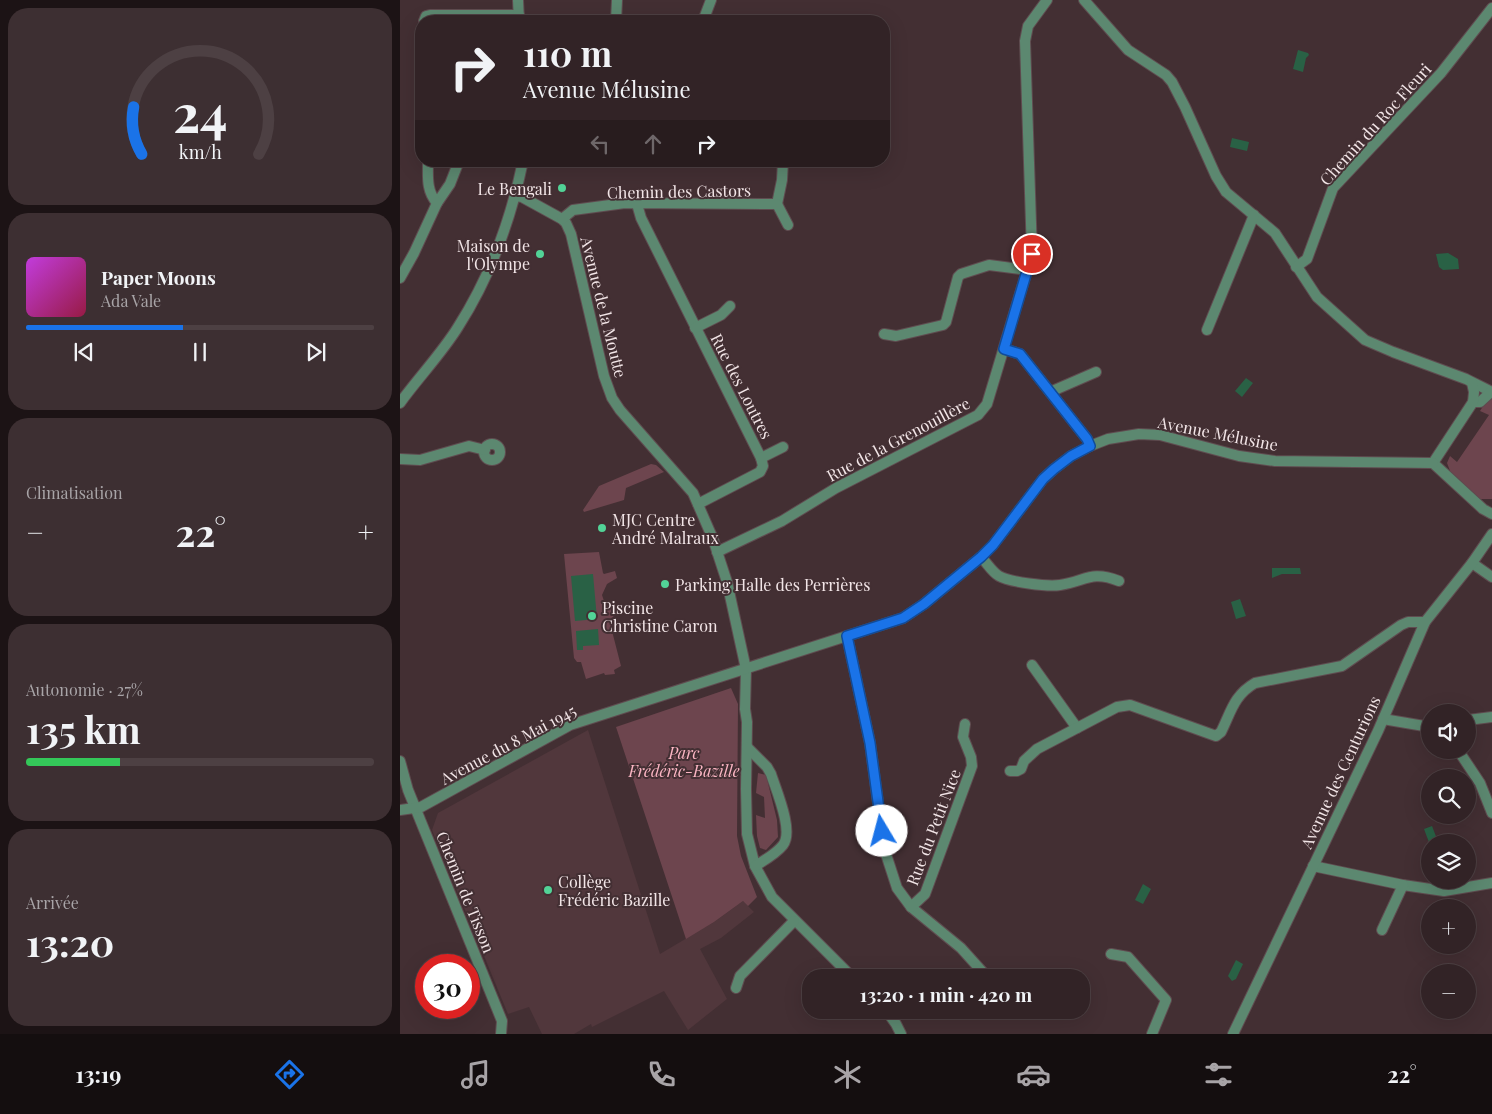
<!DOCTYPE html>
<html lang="fr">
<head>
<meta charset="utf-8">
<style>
	body { margin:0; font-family:"Playfair Display",serif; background:#3d2f32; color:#f1f3f6; height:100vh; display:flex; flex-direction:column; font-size:19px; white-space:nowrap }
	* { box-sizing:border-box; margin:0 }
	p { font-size:16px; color:#a8a4a7 }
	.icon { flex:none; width:28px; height:28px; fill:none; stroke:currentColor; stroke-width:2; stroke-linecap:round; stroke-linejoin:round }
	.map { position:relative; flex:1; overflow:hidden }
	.side { display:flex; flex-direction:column; gap:8px; padding:8px; background:#1c1315; width:400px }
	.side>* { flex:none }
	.hud { position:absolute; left:15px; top:15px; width:475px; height:152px; border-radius:20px; box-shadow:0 5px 20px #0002,0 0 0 1px #4d4043; background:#322326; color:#f1f3f6; overflow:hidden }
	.fabs { position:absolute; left:1021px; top:704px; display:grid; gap:10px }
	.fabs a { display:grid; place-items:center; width:55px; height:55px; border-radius:50%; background:#322326; box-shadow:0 5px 20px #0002,0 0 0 1px #4d4043; font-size:25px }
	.speed { position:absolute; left:15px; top:954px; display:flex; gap:10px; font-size:25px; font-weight:700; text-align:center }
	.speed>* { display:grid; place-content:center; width:65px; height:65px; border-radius:50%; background:#322326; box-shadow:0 5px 20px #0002,0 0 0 1px #4d4043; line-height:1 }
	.speed .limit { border:8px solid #d22; background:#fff; color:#111 }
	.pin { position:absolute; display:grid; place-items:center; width:42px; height:42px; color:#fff; margin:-21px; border:2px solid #fff; border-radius:50%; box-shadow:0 1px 5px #0007 }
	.me { position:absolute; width:55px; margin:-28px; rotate:352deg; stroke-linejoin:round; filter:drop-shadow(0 0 4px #0008) }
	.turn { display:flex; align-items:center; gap:18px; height:105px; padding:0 25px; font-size:22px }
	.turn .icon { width:65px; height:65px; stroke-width:2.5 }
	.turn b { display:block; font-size:35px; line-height:42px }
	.lanes { display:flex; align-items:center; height:48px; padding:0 25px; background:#0003; justify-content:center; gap:25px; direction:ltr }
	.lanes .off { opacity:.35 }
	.big { font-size:38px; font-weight:700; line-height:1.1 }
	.side .widget { flex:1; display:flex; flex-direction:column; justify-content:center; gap:8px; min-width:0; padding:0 18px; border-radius:20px; background:#3d2f32 }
	.side .dial { align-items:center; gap:0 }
	.dial svg { height:130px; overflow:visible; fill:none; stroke:#4d4043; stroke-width:7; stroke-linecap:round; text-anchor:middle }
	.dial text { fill:#f1f3f6; stroke:none }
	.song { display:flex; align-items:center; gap:15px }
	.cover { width:60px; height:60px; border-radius:8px; background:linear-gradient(135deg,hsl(290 70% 55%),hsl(340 70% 35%)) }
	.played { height:5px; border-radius:2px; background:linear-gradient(90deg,#1a73e8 45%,#4d4043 45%) }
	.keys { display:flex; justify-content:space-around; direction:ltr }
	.heat { display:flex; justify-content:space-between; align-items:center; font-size:28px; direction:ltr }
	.charge { height:8px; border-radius:4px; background:linear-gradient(90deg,#34c759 27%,#4d4043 0) }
	.trip { position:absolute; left:402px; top:969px; width:288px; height:50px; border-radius:20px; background:#322326; box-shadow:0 5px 20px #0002,0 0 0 1px #4d4043; font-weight:700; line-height:50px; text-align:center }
	.dock { display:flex; height:80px; justify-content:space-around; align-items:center; background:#140e0f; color:#a8a4a7 }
	.dock .icon { width:35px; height:35px }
	.dock .on { color:#1a73e8 }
	.dock b { font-size:22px; color:#f1f3f6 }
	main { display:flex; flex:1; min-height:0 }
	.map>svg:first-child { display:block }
	.built { fill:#51373c }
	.green { fill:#6d454e }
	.water { fill:#296145 }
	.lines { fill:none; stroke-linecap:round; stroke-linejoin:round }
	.minor-casing { stroke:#5f4c50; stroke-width:12 }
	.tertiary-casing { stroke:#5f4c50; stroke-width:12 }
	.minor { stroke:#5c8870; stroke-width:10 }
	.tertiary { stroke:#5c8870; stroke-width:10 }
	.route-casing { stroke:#114b97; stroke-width:12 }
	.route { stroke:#1a73e8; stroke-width:9 }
	.poi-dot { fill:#52d397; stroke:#432f33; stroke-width:2 }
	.labels { text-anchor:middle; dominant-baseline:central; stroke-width:4; stroke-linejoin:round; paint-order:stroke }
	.street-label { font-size:16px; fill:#f2e5e7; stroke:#432f33 }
	.poi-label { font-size:16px; fill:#f2e5e7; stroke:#432f33; text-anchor:start }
	.park-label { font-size:16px; font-style:italic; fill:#fcb6c4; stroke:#432f33 }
</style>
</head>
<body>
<main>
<section class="side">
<div class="widget dial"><svg viewBox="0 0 100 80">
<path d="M14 69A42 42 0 1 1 86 69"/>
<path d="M14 69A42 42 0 0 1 9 40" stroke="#1a73e8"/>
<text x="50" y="56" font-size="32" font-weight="700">24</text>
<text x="50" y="72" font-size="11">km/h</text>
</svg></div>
<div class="widget">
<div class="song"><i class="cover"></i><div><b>Paper Moons</b><p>Ada Vale</p></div></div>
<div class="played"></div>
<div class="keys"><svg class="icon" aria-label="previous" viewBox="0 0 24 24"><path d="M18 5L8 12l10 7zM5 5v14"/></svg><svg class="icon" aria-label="pause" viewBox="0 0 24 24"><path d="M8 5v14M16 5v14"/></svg><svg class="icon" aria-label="next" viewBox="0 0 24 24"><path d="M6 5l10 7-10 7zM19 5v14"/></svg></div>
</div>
<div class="widget"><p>Climatisation</p>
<div class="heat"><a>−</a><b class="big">22°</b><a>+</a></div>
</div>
<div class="widget"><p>Autonomie · 27%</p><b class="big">135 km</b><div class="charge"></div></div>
<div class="widget"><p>Arrivée</p><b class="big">13:20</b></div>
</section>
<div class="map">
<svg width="1092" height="1034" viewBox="0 0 1092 1034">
	<rect width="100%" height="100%" fill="#432f33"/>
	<!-- built -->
	<path class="built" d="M188,730L260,954L314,922L343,901L354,912L321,938L300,949L327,999L288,1030L264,991L192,1027L191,1024L174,1034H142L129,1007L108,1014L32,830L38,813Z"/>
	<!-- green -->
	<g class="green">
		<path d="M1092,399V499H1080L1050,471L1047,463L1050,456L1057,462L1089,415L1080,411L1085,403Z"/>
		<path d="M251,464L256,465L264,472L226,488L224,500L184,512L183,510L199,486Z"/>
		<path d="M199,552L203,573L204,574L215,571L217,578L207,584L202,595L205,604L215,611L212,621L215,628L212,631L221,666L214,670L215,674L205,675L204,673L186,679L181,662H177L174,658L164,554Z"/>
		<path d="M331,688L338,704L337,836L341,856L357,897L348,906L343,901L314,922L286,939L216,727Z"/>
		<path d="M358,773L366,775L377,820L378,837L366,850L360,848L357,836L356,815L365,818L364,797L356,793Z"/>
	</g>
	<!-- water -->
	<g class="water">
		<path d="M898,50L908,53L909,55L906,58L903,72L893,69Z"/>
		<path d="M832,138L849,142L847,151L830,147Z"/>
		<path d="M1048,253L1058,259L1059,269L1043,270L1039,267L1036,254Z"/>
		<path d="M846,378L853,383L842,397L835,391Z"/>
		<path d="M872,568H900L901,574H882L872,578Z"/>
		<path d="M193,574L197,619L175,621L171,576Z"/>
		<path d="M840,599L846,616L836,619L831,602Z"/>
		<path d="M198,629L199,645L183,646V650H177L176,631Z"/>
		<path d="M1032,826L1037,839L1041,838L1043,842H1030V845L1024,829Z"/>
		<path d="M743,884L751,889L743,904L735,900Z"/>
		<path d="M836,960L843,964L836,979L832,981L828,976Z"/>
	</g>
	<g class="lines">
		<defs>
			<g id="minor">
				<path d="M684,0L728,50L766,75L772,82L785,107L816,176L826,192L875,233L917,297L965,340L993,352L1066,379L1092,392"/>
				<path d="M24,21L26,16L30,15H119"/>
				<path d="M216,21L217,0"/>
				<path d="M303,21L311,0"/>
				<path d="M116,196L122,197L162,219L166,223L171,234L204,376L212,398L220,410L293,493L313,539L327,582L346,669L345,709L347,722L346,789L347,834L355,866L372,897L453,978"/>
				<path d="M37,203L50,184L59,161"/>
				<path d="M237,204L241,218L361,458"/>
				<path d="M377,204L382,180L383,161"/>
				<path d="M162,219L173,210L225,203L377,204L388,225"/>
				<path d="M896,267L907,259L933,188L1041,73L1092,8"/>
				<path d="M0,278L14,253L37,203C26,191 28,176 28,161"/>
				<path d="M295,328L321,315L330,306"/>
				<path d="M807,330L854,215"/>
				<path d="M484,334L496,336L543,325L546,322L558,277L561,274L589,265L627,270"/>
				<path d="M604,349L620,354L687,439L690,446"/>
				<path d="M650,392L696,372"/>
				<path d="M1073,402H1080L1091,392"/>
				<circle cx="92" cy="452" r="8"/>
				<path d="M0,459L20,460L69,446L85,450"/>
				<path d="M1033,463L1073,402L1074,392L1072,383"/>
				<path d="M1033,463L1083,509L1092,514"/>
				<path d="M298,504L360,472L363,466L361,458L383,447"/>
				<path d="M317,552L382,521L436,488L578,415L587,404L632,254L625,41L628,26L647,0"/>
				<path d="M581,557C587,563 592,572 599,576C609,582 648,587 660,585C686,581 691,570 719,581"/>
				<path d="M1072,563L1092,577"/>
				<path d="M447,636L470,743L484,848L497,888L511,907L561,948L588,978"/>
				<path d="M632,665L677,728"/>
				<path d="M983,719L1030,727"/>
				<path d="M1068,720L1092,717"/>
				<path d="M347,747L367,767L371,774C376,790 394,831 383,845C376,854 365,860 355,866"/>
				<path d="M1058,750L1080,783L1092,813"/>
				<path d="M0,761L8,790L102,1021L101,1034"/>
				<path d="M610,771H617L621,769L624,761L637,749L717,707L730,705L816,736L821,732C831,712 834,695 855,683L942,666L1001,625L1008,622H1025"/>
				<path d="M0,810L21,807L170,725L503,618L524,604L581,557L593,545L643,479L654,469L671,456L690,446L708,439L739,434L760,435L839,456L875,461L1033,463"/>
				<path d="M913,866L1003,885L1044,891L1092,883"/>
				<path d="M511,907L525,894L572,766L571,757L563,737L565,724"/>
				<path d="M982,930L1003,885"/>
				<path d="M711,954L728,957L766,1000L752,1034"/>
				<path d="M336,988L340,976L394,921"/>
				<path d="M486,1010L496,1024L501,1034"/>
			</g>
			<g id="tertiary">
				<path d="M118,0L119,21"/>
				<path d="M0,403C18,378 42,353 58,327C90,277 111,219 123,161"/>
				<path d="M833,1034L978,731L1025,622L1072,563L1092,534"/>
			</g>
		</defs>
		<!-- minor casing -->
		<use href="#minor" class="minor-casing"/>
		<!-- tertiary casing -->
		<use href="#tertiary" class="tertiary-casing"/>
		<!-- minor -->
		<use href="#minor" class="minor"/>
		<!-- tertiary -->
		<use href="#tertiary" class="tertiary"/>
	</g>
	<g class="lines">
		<defs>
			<path id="route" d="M482,831L470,743L447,636L503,618L524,604L581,557L593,545L643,479L654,469L671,456L690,446L687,439L620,354L604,349L632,254"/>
		</defs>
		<!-- route casing -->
		<use href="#route" class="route-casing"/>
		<!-- route -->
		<use href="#route" class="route"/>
	</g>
	<!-- markers -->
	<g class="poi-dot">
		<circle cx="162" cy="188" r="5"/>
		<circle cx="140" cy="254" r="5"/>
		<circle cx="202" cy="528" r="5"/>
		<circle cx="265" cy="584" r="5"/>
		<circle cx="192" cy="616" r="5"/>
		<circle cx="148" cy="890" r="5"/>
	</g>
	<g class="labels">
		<!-- street labels -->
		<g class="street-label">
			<text transform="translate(975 124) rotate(-48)">Chemin du Roc Fleuri</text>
			<text transform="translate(279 191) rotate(-1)">Chemin des Castors</text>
			<text transform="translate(204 307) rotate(76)">Avenue de la Moutte</text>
			<text transform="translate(342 386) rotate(63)">Rue des Loutres</text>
			<text transform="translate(818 433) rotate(11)">Avenue Mélusine</text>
			<text transform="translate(498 439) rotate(-28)">Rue de la Grenouillère</text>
			<text transform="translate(108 744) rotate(-28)">Avenue du 8 Mai 1945</text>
			<text transform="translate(940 772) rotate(-65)">Avenue des Centurions</text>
			<text transform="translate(533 827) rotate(-69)">Rue du Petit Nice</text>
			<text transform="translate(66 892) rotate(68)">Chemin de Tisson</text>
		</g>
		<!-- poi labels -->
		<g class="poi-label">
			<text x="152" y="188" text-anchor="end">Le Bengali</text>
			<text x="130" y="245" text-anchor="end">Maison de<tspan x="130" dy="18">l'Olympe</tspan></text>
			<text x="212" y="519">MJC Centre<tspan x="212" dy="18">André Malraux</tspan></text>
			<text x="275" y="584">Parking Halle des Perrières</text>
			<text x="202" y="607">Piscine<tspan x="202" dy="18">Christine Caron</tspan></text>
			<text x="158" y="881">Collège<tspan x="158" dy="18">Frédéric Bazille</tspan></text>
		</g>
		<!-- park labels -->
		<g class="park-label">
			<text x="284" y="752">Parc<tspan x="284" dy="18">Frédéric-Bazille</tspan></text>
		</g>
	</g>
</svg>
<div class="fabs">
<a><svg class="icon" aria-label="sound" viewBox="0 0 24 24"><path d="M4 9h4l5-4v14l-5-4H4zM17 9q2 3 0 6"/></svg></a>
<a><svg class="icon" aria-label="search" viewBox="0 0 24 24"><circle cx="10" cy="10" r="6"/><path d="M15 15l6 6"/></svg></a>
<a><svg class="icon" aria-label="layers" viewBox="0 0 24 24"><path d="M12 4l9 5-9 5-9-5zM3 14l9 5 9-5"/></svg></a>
<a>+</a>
<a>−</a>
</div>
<div class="speed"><div class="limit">30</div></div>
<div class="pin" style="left:632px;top:254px;background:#d93025"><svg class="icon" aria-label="arrive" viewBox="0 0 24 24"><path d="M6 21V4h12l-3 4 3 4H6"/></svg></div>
<svg class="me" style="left:482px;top:831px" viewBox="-20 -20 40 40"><circle r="19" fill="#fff"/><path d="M0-13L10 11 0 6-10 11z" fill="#1a73e8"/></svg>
<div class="trip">13:20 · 1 min · 420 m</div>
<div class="hud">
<div class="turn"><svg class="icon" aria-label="right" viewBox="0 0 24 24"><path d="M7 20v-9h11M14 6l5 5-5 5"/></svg><div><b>110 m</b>Avenue Mélusine</div></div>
<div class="lanes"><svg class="icon off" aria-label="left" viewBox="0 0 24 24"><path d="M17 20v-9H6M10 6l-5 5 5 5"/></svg><svg class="icon off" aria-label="ahead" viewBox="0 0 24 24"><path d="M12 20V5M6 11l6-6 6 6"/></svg><svg class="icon" aria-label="right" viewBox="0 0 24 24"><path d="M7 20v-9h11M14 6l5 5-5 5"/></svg></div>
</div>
</div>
</main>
<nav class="dock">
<b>13:19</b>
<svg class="icon on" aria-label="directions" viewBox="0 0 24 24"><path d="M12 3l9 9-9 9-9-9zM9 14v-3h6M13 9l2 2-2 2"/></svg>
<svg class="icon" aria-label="music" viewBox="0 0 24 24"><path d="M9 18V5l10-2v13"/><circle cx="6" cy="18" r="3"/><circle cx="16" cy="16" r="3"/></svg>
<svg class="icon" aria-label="phone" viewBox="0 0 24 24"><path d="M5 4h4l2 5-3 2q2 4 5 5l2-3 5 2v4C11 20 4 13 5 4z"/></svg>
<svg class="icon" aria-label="climate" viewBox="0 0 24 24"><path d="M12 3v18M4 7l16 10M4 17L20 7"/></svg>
<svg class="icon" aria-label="car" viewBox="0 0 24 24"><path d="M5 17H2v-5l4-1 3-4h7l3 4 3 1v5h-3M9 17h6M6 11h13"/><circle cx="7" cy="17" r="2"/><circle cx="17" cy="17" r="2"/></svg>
<svg class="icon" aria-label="filters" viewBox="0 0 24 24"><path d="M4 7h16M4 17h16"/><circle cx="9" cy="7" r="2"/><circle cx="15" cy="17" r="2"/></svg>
<b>22°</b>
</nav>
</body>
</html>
